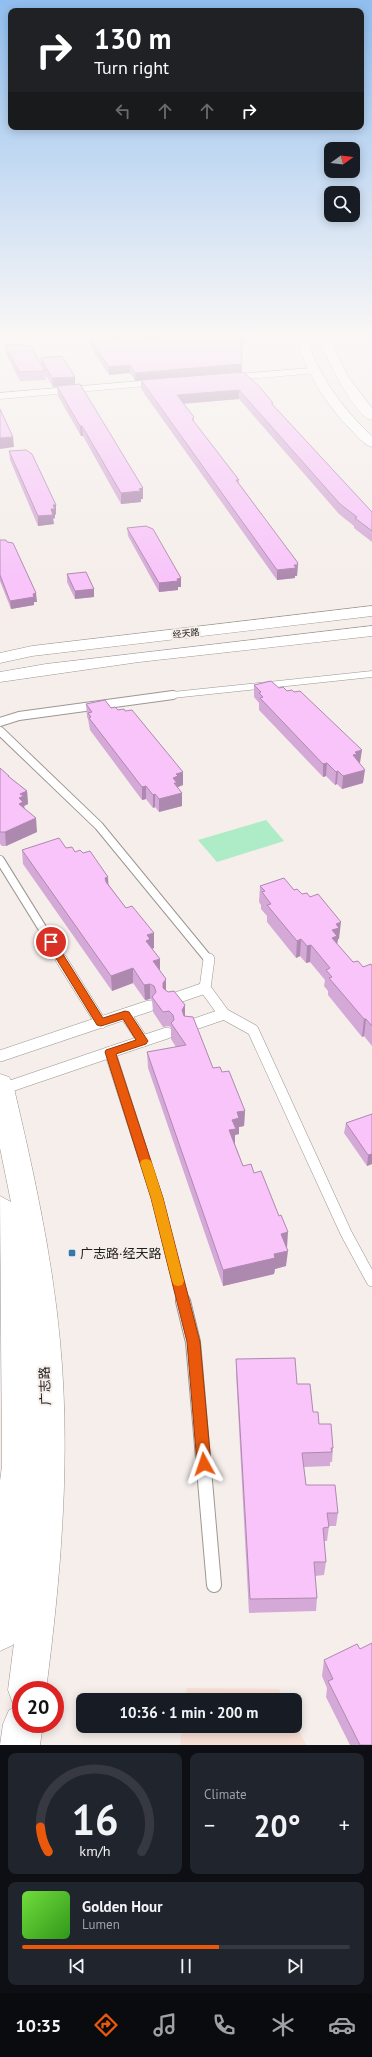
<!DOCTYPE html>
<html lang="en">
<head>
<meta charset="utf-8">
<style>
	body { margin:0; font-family:"PT Sans","Noto Sans SC",sans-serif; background:#20242c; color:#f1f3f6; height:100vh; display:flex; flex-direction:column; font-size:15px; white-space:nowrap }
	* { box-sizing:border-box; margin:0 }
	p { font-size:13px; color:#9ea1a6 }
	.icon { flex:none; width:22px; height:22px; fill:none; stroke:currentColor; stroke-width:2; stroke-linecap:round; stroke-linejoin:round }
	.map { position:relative; height:1745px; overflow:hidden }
	.details { display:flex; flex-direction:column; gap:8px; padding:8px; background:#0d0f14; flex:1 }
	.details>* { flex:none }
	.guide { position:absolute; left:8px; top:8px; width:356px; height:122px; border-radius:8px; box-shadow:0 2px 10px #0003; background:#202124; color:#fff; overflow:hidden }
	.needle { width:26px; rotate:75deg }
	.buttons { position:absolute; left:324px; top:142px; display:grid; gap:8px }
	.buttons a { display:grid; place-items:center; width:36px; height:36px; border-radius:8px; background:#171b24; box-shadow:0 2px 10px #0003; font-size:20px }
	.speed { position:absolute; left:12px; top:1681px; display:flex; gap:8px; font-size:20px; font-weight:700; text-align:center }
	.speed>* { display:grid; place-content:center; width:52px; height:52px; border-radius:50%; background:#171b24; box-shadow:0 2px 10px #0003; line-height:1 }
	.speed .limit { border:6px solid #d22; background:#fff; color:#111 }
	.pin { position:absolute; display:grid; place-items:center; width:34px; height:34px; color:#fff; margin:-17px; border:2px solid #fff; border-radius:50%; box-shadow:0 1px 4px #0007 }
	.me { position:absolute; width:44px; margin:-22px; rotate:355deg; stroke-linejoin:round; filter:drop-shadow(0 0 3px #0008) }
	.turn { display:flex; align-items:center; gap:14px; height:84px; padding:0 20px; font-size:18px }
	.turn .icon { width:52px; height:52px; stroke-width:2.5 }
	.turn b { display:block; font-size:28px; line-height:34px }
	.lanes { display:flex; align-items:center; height:38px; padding:0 20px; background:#0003; justify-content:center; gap:20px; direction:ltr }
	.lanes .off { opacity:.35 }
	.big { font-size:30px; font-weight:700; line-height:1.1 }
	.details .tile { flex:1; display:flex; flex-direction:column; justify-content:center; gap:6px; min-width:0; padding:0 14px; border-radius:8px; background:#20242c }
	.details .dial { align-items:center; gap:0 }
	.dial svg { height:104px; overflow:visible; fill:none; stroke:#363941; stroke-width:7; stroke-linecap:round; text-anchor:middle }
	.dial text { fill:#f1f3f6; stroke:none }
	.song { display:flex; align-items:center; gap:12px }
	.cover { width:48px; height:48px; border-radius:6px; background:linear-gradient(135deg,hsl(100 70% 55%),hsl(110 70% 35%)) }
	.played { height:4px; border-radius:2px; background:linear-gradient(90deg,#ea580c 60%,#363941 60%) }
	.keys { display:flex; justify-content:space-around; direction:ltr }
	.heat { display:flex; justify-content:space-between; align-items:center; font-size:22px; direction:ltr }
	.details .tiles { flex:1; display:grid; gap:8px; grid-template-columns:1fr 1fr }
	.tile:last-child { grid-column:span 2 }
	.trip { position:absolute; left:76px; top:1693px; width:226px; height:40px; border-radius:8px; background:#171b24; box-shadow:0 2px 10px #0003; font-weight:700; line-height:40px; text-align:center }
	.tab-bar { display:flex; height:64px; justify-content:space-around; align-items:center; background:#090b0e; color:#9ea1a6 }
	.tab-bar .icon { width:28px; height:28px }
	.tab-bar .selected { color:#ea580c }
	.tab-bar b { font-size:18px; color:#f1f3f6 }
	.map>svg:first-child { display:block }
	.education { fill:#f9e0d7 }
	.green { fill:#aeebc7 }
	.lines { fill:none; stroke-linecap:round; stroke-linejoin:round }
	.service-far3-casing { stroke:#9d9793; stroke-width:7 }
	.service-far2-casing { stroke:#9d9793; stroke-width:10 }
	.service-far1-casing { stroke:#9d9793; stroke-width:12 }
	.service-casing { stroke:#9d9793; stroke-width:16 }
	.minor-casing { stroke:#9d9793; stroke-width:1 }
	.tertiary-casing { stroke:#9d9793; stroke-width:1 }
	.secondary-casing { stroke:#9d9793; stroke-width:1 }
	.service-far3 { stroke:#fff; stroke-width:6 }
	.service-far2 { stroke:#fff; stroke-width:8 }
	.service-far1 { stroke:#fff; stroke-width:11 }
	.service { stroke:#fff; stroke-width:14 }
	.minor { fill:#fff; fill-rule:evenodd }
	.tertiary { fill:#fff; fill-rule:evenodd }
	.secondary { fill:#fff; fill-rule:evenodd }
	.wall { fill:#d5a9d7 }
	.shaded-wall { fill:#ae89af }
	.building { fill:#f8c4fa; stroke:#ae89af }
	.route { fill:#ea580c; stroke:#983908 }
	.slow { fill:#f59e0b }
	.poi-dot { fill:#3379ae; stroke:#f5eeea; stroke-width:1.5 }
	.labels { text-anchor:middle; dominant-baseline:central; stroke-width:4; stroke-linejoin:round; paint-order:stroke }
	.far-street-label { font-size:9px; fill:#22201e; stroke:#f5eeea }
	.near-poi-label { font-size:13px; fill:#22201e; stroke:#f5eeea; text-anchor:start }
	.near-street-label { font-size:13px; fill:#22201e; stroke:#f5eeea }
</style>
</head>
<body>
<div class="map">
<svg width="372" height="1745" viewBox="0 0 372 1745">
	<rect width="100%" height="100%" fill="#f5eeea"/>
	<!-- education -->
	<g class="education">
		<path d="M187,1688L279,1689L284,1700H185Z"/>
		<path d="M295,1722L306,1745H180L182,1726H295Z"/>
	</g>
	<!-- green -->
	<path class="green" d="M266,820L284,841L217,862L198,840Z"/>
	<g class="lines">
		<defs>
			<path id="service-far3" d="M163,696L372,674"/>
			<g id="service-far2">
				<path d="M0,722L19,716L173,695"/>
				<path d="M0,731L99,826L209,960"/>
				<path d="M0,860L62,960"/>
			</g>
			<g id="service-far1">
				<path d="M61,959L101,1023"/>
				<path d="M205,988L224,1014"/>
				<path d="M170,1000L205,988L209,959"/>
				<path d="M125,1014L149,1006"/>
				<path d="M189,1026L224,1014L253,1030L346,1233L372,1281"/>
				<path d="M143,1041L167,1033"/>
				<path d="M110,1052L157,1198L183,1302"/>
				<path d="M0,1056L125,1014L143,1041L2,1089"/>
			</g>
			<path id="service" d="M183,1301L193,1342L214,1585"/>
			<g id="minor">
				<path d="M313,368L318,371L316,373L224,381L219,378L224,375Z"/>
				<path d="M165,379L168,380V384L0,399V393Z"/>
			</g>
			<path id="tertiary" d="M0,1074L9,1077L13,1084C33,1169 52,1254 60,1341C71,1457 61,1575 46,1690H21V1724H43L40,1745H0L3,1724L9,1710L19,1706L13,1704L8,1690L14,1643L13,1645L0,1651V1481L2,1466L0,1196L11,1202L0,1148Z"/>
			<g id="secondary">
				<path d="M295,335H305C319,376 341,407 372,436V447C364,445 357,436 351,430C324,402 306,372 295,335Z"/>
				<path d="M318,335H328L349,378L372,408V420C353,415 324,354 318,335Z"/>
				<path d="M372,606V616L32,656L0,663V653L32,646Z"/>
				<path d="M372,626V636L139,662L0,682V672L46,664Z"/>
			</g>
		</defs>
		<!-- service-far3 casing -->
		<use href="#service-far3" class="service-far3-casing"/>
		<!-- service-far2 casing -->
		<use href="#service-far2" class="service-far2-casing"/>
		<!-- service-far1 casing -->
		<use href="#service-far1" class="service-far1-casing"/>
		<!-- service casing -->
		<use href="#service" class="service-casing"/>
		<!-- minor casing -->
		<use href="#minor" class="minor-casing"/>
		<!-- tertiary casing -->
		<use href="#tertiary" class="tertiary-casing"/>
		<!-- secondary casing -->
		<use href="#secondary" class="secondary-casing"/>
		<!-- service-far3 -->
		<use href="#service-far3" class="service-far3"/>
		<!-- service-far2 -->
		<use href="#service-far2" class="service-far2"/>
		<!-- service-far1 -->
		<use href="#service-far1" class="service-far1"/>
		<!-- service -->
		<use href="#service" class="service"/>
		<!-- minor -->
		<use href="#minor" class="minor"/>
		<!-- tertiary -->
		<use href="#tertiary" class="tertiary"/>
		<!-- secondary -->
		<use href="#secondary" class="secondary"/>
	</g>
	<!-- wall -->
	<g class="wall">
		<path d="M113,335H157L155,338L247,335V343H241L242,372L273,403V405L372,512V542L354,528V526L339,514L239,399L184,404L194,417V422L239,480V483L298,563L297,576H295V578L277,580L141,389V380L135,381L130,373L109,375L91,348V341L113,339Z"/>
		<path d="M5,345L23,346L41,364V358L75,385L143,488V499H141V502L121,504L83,436H81L58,396L57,387H53L45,374L46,380L20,381L6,354Z"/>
		<path d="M9,451L56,514L55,515V518L53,519L54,524L38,526L10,460Z"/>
		<path d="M127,528L181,587H178V590L159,592L128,536Z"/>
		<path d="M0,540L37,602H34V605L11,609L0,581Z"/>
		<path d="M67,574L94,597L75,599L67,582Z"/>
		<path d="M254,685L279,688L360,763H359L363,783L342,789L337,784L335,785L326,776L323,777L259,710V703L254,697Z"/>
		<path d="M86,704L111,708L118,710L183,785L178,787L182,806L159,812L155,807L153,808L146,799L142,800L90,730L88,719L87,717Z"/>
		<path d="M0,768L9,777L27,791L28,804L24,806L25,809L37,832L6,846H2L0,844Z"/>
		<path d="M66,848L75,852L109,885L126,908L154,933V948L152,949L160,959V971L166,990L185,1005V1016L213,1068L222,1072L245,1111L244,1126L239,1127V1134L235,1135V1144L243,1166L254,1173L287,1248H286V1266L275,1269L274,1274L223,1286L148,1068L147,1052L176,1047L171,1039V1028L169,1026L163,1027L153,1012L152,1000L150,999L145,1000L133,983L112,991L23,864L22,850Z"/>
		<path d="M260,886L294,890L339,939H338L337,944L353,962L363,967L372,966V1046L364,1036L362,1037L328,995V991L324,986L325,980L310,962L306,963L300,956L296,958L267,922V916L261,909V905L259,902Z"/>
		<path d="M372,1114V1164L367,1166L344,1133L346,1123Z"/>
		<path d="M236,1359L297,1384L319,1424L333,1448L332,1462H330V1466L304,1467L306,1485L338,1513L336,1526H329L327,1541H324L326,1562L324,1575L315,1576L317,1598L316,1611L249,1613L236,1373Z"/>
		<path d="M324,1660L372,1745H350L326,1697L327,1688L322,1676Z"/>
	</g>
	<!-- shaded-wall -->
	<g class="shaded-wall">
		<path d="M150,335H157L148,346V338Z"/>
		<path d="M242,364V372L135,381V373Z"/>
		<path d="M130,365V373L109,375V367Z"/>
		<path d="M75,377V385L53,387L52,378Z"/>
		<path d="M239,390V399L177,404V395Z"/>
		<path d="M80,426H82L83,436H81Z"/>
		<path d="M13,437L14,447L0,449V438Z"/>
		<path d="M143,488V499H141V502L121,504V493Z"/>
		<path d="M53,505H56V514L55,515V518L53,519L54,524L38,526V516Z"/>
		<path d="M297,563H298L297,576H295V578L277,580V570L294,565Z"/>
		<path d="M181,578V587H178V590L159,592V583Z"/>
		<path d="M94,589V597L75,599V591Z"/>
		<path d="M36,593L37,602H34V605L11,609L10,601L33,594Z"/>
		<path d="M362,750L360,763L356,764L353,755L355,752Z"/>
		<path d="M327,763L326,776L323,777V764Z"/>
		<path d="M365,770L363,783L342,789L343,776Z"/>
		<path d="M338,771L337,784L335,785L336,772Z"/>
		<path d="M183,772V785L178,787V789L182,793V806L159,812V799L176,774Z"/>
		<path d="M146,786V799L142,800V787Z"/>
		<path d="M27,791L28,804L24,806L25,810L20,817L19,798L20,794Z"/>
		<path d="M155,794V807L153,808V795Z"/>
		<path d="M36,818L37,832L6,846L5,832Z"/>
		<path d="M108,877L109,892L105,878Z"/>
		<path d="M341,922L339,939H338L337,945L330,954L332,930L336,924Z"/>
		<path d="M154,933V948L151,949L146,941L147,935Z"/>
		<path d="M301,939L300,956L296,958L297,941Z"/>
		<path d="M311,945L310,962L306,963L307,946Z"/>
		<path d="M160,959V974L153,961Z"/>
		<path d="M133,968V983L112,991L111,976Z"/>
		<path d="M166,979V994L163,998V983Z"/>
		<path d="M150,984V999L145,1000L144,985Z"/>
		<path d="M185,1005V1021L182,1010Z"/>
		<path d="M364,1019H366L364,1036L362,1037Z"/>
		<path d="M245,1111L244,1126L239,1127V1134L235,1135V1144L229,1145V1130L232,1120L237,1112Z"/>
		<path d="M372,1154V1164L367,1166L368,1155Z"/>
		<path d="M288,1232L287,1248L280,1249L281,1234Z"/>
		<path d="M288,1251L286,1266L275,1269L274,1274L223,1286V1270L274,1254Z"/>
	</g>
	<!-- building -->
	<g class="building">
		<path d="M115,335H150L148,338L185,335H247H241L242,364L135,373L130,365L109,367L91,341L117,338Z"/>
		<path d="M22,344L23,346H31L45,371L19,372L5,345Z"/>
		<path d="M62,356L75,377L52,378L41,358Z"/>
		<path d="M243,372L259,386L273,403H271L372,512V531L355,518L357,517L340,504L239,390L177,395L194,417L192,419L239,480H236L298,563H297L298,565H294L296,568L277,570L141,380Z"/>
		<path d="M80,384L143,488L139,489L141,491L121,493L82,426H80L57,386Z"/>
		<path d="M0,409L13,437L0,438Z"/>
		<path d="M26,450L32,454L56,505H53L55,509H51L53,515L38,516L9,451Z"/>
		<path d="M146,526L153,529L181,578L177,579L178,581L159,583L127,528Z"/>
		<path d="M0,540H6L7,542L13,543L36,593L33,594L34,597L10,601L0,575Z"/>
		<path d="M86,572L94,589L75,591L67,574Z"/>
		<path d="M271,681L279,688L283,687L287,691L292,690L294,692L300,691L362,750L355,752L357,754L353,755L365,770L343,776L338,771L336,772L327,763L323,764L260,698L263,697L259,693L261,692L254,685Z"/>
		<path d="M105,700L111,708L115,707L118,710L124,709L125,711L132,710L183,772L176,774L178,776L173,778L177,783H174L182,793L159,799L155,794L153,795L146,786L142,787L89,718L91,717L88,713L92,712L86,704Z"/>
		<path d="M0,768L9,776H8L27,791L20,794L24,796L19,798L23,802L19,804L36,818L5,832H0Z"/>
		<path d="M59,838L66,848L72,847L75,852L80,850L83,853L90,851L108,877L105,878L106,882L126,908L132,906L154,933L147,935L150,939L146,941L160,959L153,961L166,979L163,983V988L168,992L174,991L185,1005L182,1010L184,1016L193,1017L213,1068L220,1067L222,1072L229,1071L245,1111L237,1112L239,1118L232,1120L236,1129L229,1130L243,1166L251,1164L254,1173L261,1171L279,1216L281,1215L288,1232L281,1234L288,1251L274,1254L275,1258L223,1270L147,1052L186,1045L171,1023L174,1020L173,1015L169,1011L163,1012L152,997L156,992L154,986L150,984L144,985L133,968L111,976L22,850Z"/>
		<path d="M284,878L294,890L297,889L302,894L307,893L310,897L318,894L341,922L336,924L339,928L332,930L337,936L332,938L353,962L358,961L363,967L371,964L372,966V1026L366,1019H364L329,978L332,977L326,970L330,968L311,945L307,946L301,939L297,941L267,905L271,904L262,892L265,891L260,886Z"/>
		<path d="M372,1114V1154L368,1155L346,1123Z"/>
		<path d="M295,1358L297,1384H310L313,1412H318L319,1424H331L333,1448H331L332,1452L302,1453L306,1485H335L338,1513H327L329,1527L323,1528L326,1562H314L317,1598L250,1599L236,1359Z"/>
		<path d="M372,1643V1745H360L328,1681L333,1679L324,1660L357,1644L360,1649Z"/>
	</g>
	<!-- sky -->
	<linearGradient id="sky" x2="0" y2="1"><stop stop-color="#90beef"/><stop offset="0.58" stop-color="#faf7f6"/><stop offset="1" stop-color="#faf7f6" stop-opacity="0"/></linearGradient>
	<rect width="372" height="579" fill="url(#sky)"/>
	<!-- route -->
	<path class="route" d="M51,939L54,940L103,1018L125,1011L129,1012L148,1041L146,1044L116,1054L163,1198L200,1342L211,1464L209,1468L204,1470L199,1468L197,1464L187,1342L151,1198L105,1052L106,1050L136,1040L123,1019L101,1026L97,1025L46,942Z"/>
	<!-- slow -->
	<path class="slow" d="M146,1159L150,1160L152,1163L163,1198L184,1281L182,1285L178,1286L174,1285L172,1281L151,1198L140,1163L142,1160Z"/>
	<!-- markers -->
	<rect class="poi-dot" x="68" y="1249" width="8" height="8" rx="2"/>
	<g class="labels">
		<!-- far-street labels -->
		<g class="far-street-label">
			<text transform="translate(186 633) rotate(-6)">经天路</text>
		</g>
		<!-- near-poi labels -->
		<g class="near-poi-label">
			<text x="80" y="1253">广志路·经天路</text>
		</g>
		<!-- near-street labels -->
		<g class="near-street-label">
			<text transform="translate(45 1386) rotate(-92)">广志路</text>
		</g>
	</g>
</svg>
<div class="buttons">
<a><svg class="needle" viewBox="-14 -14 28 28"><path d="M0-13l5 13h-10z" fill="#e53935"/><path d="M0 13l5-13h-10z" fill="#9ea1a6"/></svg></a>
<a><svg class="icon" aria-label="search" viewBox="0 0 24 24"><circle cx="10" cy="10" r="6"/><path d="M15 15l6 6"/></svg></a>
</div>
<div class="speed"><div class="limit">20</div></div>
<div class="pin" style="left:51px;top:942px;background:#d93025"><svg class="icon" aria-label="arrive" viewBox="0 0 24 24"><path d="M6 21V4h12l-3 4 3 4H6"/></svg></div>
<svg class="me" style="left:204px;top:1464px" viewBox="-20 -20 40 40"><path d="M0-17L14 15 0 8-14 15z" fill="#ea580c" stroke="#fff" stroke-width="4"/></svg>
<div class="trip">10:36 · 1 min · 200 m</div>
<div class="guide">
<div class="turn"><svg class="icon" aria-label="right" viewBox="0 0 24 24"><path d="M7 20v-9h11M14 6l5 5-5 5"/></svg><div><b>130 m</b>Turn right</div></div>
<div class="lanes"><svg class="icon off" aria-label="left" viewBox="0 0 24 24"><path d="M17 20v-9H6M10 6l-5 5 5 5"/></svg><svg class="icon off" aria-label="ahead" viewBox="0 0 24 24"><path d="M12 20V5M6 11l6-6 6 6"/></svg><svg class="icon off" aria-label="ahead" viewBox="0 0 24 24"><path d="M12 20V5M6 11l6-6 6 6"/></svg><svg class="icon" aria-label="right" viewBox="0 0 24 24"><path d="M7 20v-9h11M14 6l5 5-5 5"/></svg></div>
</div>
</div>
<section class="details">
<div class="tiles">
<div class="tile dial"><svg viewBox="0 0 100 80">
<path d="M14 69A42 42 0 1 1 86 69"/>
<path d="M14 69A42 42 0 0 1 8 50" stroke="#ea580c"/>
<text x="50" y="56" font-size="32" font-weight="700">16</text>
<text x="50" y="72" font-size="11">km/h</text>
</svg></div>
<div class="tile"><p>Climate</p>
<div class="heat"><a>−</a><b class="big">20°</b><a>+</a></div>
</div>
<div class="tile">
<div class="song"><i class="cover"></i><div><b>Golden Hour</b><p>Lumen</p></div></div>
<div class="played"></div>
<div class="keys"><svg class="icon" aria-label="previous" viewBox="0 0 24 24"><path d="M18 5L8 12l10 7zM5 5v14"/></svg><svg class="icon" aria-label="pause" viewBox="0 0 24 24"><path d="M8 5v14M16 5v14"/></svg><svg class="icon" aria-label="next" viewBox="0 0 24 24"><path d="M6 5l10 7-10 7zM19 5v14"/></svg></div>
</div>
</div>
</section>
<nav class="tab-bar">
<b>10:35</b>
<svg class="icon selected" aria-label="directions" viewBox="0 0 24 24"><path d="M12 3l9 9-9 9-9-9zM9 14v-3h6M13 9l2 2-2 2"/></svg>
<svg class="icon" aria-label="music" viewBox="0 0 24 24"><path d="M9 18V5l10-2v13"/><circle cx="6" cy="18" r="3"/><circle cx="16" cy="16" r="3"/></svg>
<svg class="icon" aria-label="phone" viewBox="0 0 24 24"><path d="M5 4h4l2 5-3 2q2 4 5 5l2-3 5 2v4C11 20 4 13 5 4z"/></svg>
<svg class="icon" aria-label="climate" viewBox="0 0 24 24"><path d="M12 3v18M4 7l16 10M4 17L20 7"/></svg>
<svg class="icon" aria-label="car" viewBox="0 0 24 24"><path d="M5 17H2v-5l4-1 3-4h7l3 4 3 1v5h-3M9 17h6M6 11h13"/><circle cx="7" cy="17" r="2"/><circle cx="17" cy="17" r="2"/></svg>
</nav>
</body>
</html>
